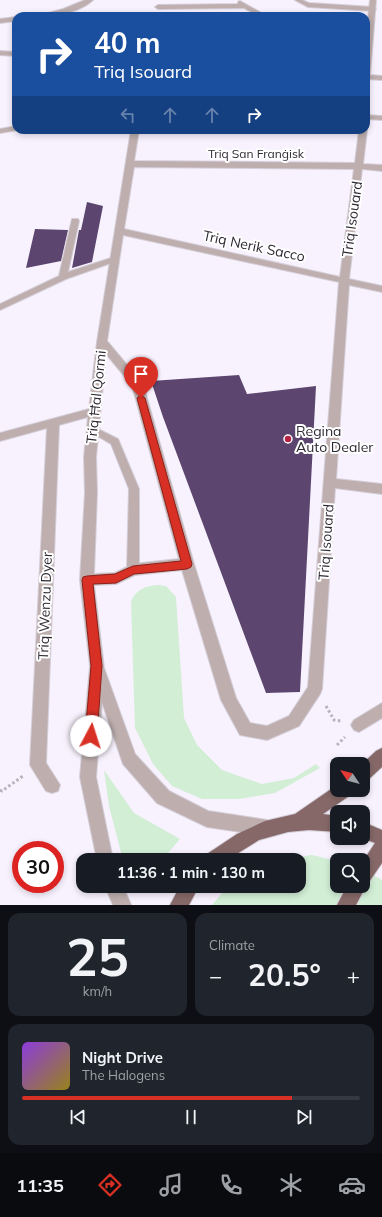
<!DOCTYPE html>
<html lang="en">
<head>
<meta charset="utf-8">
<style>
	body { margin:0; font-family:Mulish,sans-serif; background:#20242c; color:#f1f3f6; height:100vh; display:flex; flex-direction:column; font-size:15px; white-space:nowrap }
	* { box-sizing:border-box; margin:0 }
	p { font-size:13px; color:#9ea1a6 }
	.icon { flex:none; width:22px; height:22px; fill:none; stroke:currentColor; stroke-width:2; stroke-linecap:round; stroke-linejoin:round }
	.map { position:relative; height:905px; overflow:hidden }
	.panel { display:flex; flex-direction:column; gap:8px; padding:8px; background:#0d0f14; flex:1 }
	.panel>* { flex:none }
	.banner { position:absolute; left:12px; top:12px; width:358px; height:122px; border-radius:12px; box-shadow:0 2px 6px #0003; background:#1a4fa0; color:#fff; overflow:hidden }
	.needle { width:26px; rotate:305deg }
	.controls { position:absolute; left:330px; top:757px; display:grid; gap:8px }
	.controls a { display:grid; place-items:center; width:40px; height:40px; border-radius:8px; background:#171b24; box-shadow:0 2px 6px #0003; font-size:20px }
	.speed { position:absolute; left:12px; top:841px; display:flex; gap:8px; font-size:20px; font-weight:700; text-align:center }
	.speed>* { display:grid; place-content:center; width:52px; height:52px; border-radius:50%; background:#171b24; box-shadow:0 2px 6px #0003; line-height:1 }
	.speed .limit { border:6px solid #d22; background:#fff; color:#111 }
	.pin { position:absolute; display:grid; place-items:center; width:34px; height:34px; color:#fff; margin:-41px -17px; border-radius:50% 50% 50% 0; rotate:-45deg; box-shadow:0 0 4px #0007 }
	.pin .icon { rotate:45deg }
	.me { position:absolute; width:44px; margin:-22px; rotate:5deg; stroke-linejoin:round; filter:drop-shadow(0 0 3px #0008) }
	.turn { display:flex; align-items:center; gap:14px; height:84px; padding:0 16px; font-size:18px }
	.turn .icon { width:52px; height:52px; stroke-width:2.5 }
	.turn b { display:block; font-size:28px; line-height:34px }
	.lanes { display:flex; align-items:center; height:38px; padding:0 16px; background:#0003; justify-content:center; gap:20px; direction:ltr }
	.lanes .off { opacity:.35 }
	.big { font-size:30px; font-weight:700; line-height:1.1 }
	.panel .card { flex:1; display:flex; flex-direction:column; justify-content:center; gap:6px; min-width:0; padding:0 14px; border-radius:12px; background:#20242c }
	.panel .dial { align-items:center; gap:0 }
	.dial b { font-size:52px; line-height:1 }
	.song { display:flex; align-items:center; gap:12px }
	.cover { width:48px; height:48px; border-radius:6px; background:linear-gradient(135deg,hsl(270 70% 55%),hsl(50 70% 35%)) }
	.played { height:4px; border-radius:2px; background:linear-gradient(90deg,#d93025 80%,#363941 80%) }
	.keys { display:flex; justify-content:space-around; direction:ltr }
	.heat { display:flex; justify-content:space-between; align-items:center; font-size:22px; direction:ltr }
	.panel .tiles { flex:1; display:grid; gap:8px; grid-template-columns:1fr 1fr }
	.card:last-child { grid-column:span 2 }
	.trip { position:absolute; left:76px; top:853px; width:230px; height:40px; border-radius:12px; background:#171b24; box-shadow:0 2px 6px #0003; font-weight:700; line-height:40px; text-align:center }
	.dock { display:flex; height:64px; justify-content:space-around; align-items:center; background:#090b0e; color:#9ea1a6 }
	.dock .icon { width:28px; height:28px }
	.dock .selected { color:#d93025 }
	.dock b { font-size:18px; color:#f1f3f6 }
	.map>svg:first-child { display:block }
	.green { fill:#d2eed5 }
	.building { fill:#5c466f }
	.lines { fill:none; stroke-linecap:round; stroke-linejoin:round }
	.service-casing { stroke:#d4ced9; stroke-width:2 }
	.minor-casing { stroke:#d4ced9; stroke-width:2 }
	.trunk-casing { stroke:#d4ced9; stroke-width:2 }
	.path { stroke:#b8b2bd; stroke-width:3; stroke-dasharray:2.5 2.5; stroke-linecap:butt }
	.service { fill:#beaeae; fill-rule:evenodd }
	.minor { fill:#beaeae; fill-rule:evenodd }
	.trunk { fill:#866868; fill-rule:evenodd }
	.route { fill:#d93025; stroke:#8d1f18 }
	.poi-dot { fill:#b52344; stroke:#fff; stroke-width:1.5 }
	.labels { text-anchor:middle; dominant-baseline:central; stroke-width:4; stroke-linejoin:round; paint-order:stroke }
	.far-street-label { font-size:12px; fill:#2e2933; stroke:#fff }
	.street-label { font-size:14px; fill:#2e2933; stroke:#fff }
	.poi-label { font-size:14px; fill:#2e2933; stroke:#fff; text-anchor:start }
</style>
</head>
<body>
<div class="map">
<svg width="382" height="905" viewBox="0 0 382 905">
	<rect width="100%" height="100%" fill="#f8f2fe"/>
	<!-- green -->
	<g class="green">
		<path d="M158,585L166,586L176,597L184,718L197,745L222,770L262,784L294,778L316,764L320,768L275,793L239,799H202L172,786L153,764L135,728L131,601C137,589 145,586 158,585Z"/>
		<path d="M104,770L134,813L180,839L162,860H123L109,806Z"/>
		<path d="M312,855L337,861V886H363V869L382,880V905H212L228,886H299V860H280Z"/>
	</g>
	<!-- building -->
	<g class="building">
		<path d="M87,202L103,206L92,262L72,268L79,230H81Z"/>
		<path d="M35,229L68,230L61,261L26,268Z"/>
		<path d="M239,375L247,394L316,386L300,692L266,693L163,417L151,381Z"/>
	</g>
	<g class="lines">
		<defs>
			<g id="service">
				<path d="M295,0H302L309,3L373,7L376,9L373,11L308,7Z"/>
				<path d="M0,51L16,52V56L0,55Z"/>
				<path d="M72,219H78L79,221L68,272L114,257H117V261L66,279L0,310V304L59,276Z"/>
				<path d="M92,426L118,439L139,489V570L137,573L133,575L129,573L127,570L129,489L111,444L89,431L87,429L89,427Z"/>
			</g>
			<g id="minor">
				<path d="M85,0H93C79,13 55,16 37,16L63,9Z"/>
				<path d="M370,0H376L370,75L382,76V80L366,79V38Z"/>
				<path d="M240,1L267,16H259L244,8L158,9L155,7L158,5L238,4V2Z"/>
				<path d="M16,17V21L0,23V19Z"/>
				<path d="M366,115L382,116V120L366,119Z"/>
				<path d="M16,126V130H18L0,133V129Z"/>
				<path d="M366,129L367,130L363,164L382,165V171L362,169L349,279L382,286V292L349,285L336,479L382,484V494L335,488L322,689L320,694L299,726L267,740L240,735L221,700L182,570L135,575L116,584L94,585L104,668L135,754L169,791L208,811L267,820L273,822L275,828L273,834L267,836L207,827L157,803L123,764L102,702L96,777L113,860H97L80,777L90,666L80,580L85,493L84,457L88,417L59,425L46,763L60,785L58,791L52,793L46,791L30,765L47,428L0,441V433L89,409L97,342L131,130H139L134,161L355,163L359,130H366ZM134,167L354,169L340,277L124,229ZM123,235L339,282L308,687L289,716L267,726L250,723L236,698L194,564L143,384L107,341ZM106,354L132,385L179,559L133,564L115,573L94,574L97,493L96,457Z"/>
				<path d="M382,703V718L359,732L354,730L351,725L354,720Z"/>
				<path d="M105,886H123L131,905H113Z"/>
			</g>
			<g id="trunk">
				<path d="M382,748V767L369,779L363,782L362,764L376,751Z"/>
				<path d="M337,785V790H351L349,796L323,814L337,816V832L309,830L288,832L259,840L227,860H205L207,854L237,834L265,821L295,814Z"/>
				<path d="M363,822L382,830V863L369,882L365,884L366,886L356,905H337L347,886H363V861L375,843L362,838Z"/>
				<path d="M180,886H199L189,905H170Z"/>
			</g>
		</defs>
		<!-- service casing -->
		<use href="#service" class="service-casing"/>
		<!-- minor casing -->
		<use href="#minor" class="minor-casing"/>
		<!-- trunk casing -->
		<use href="#trunk" class="trunk-casing"/>
		<!-- path -->
		<g class="path">
			<path d="M326,706L334,720L341,721"/>
			<path d="M337,745L345,737"/>
			<path d="M0,790L2,791L23,776"/>
		</g>
		<!-- service -->
		<use href="#service" class="service"/>
		<!-- minor -->
		<use href="#minor" class="minor"/>
		<!-- trunk -->
		<use href="#trunk" class="trunk"/>
	</g>
	<!-- route -->
	<path class="route" d="M141,395L145,398L192,564L191,567L187,569L134,574L116,583L93,584L102,666L97,736L95,739L91,741L87,739L85,736L91,666L82,580L83,577L87,576L115,574L133,566L181,561L137,398Z"/>
	<!-- markers -->
	<circle class="poi-dot" cx="288" cy="439" r="4"/>
	<g class="labels">
		<!-- far-street labels -->
		<g class="far-street-label">
			<text x="256" y="153">Triq San Franġisk</text>
		</g>
		<!-- street labels -->
		<g class="street-label">
			<text transform="translate(352 219) rotate(-82)">Triq Isouard</text>
			<text transform="translate(254 246) rotate(12)">Triq Nerik Sacco</text>
			<text transform="translate(96 397) rotate(-84)">Triq Ħal Qormi</text>
			<text transform="translate(326 542) rotate(-86)">Triq Isouard</text>
			<text transform="translate(45 606) rotate(-88)">Triq Wenzu Dyer</text>
		</g>
		<!-- poi labels -->
		<g class="poi-label">
			<text x="296" y="431">Regina<tspan x="296" dy="16">Auto Dealer</tspan></text>
		</g>
	</g>
</svg>
<div class="controls">
<a><svg class="needle" viewBox="-14 -14 28 28"><path d="M0-13l5 13h-10z" fill="#e53935"/><path d="M0 13l5-13h-10z" fill="#9ea1a6"/></svg></a>
<a><svg class="icon" aria-label="sound" viewBox="0 0 24 24"><path d="M4 9h4l5-4v14l-5-4H4zM17 9q2 3 0 6"/></svg></a>
<a><svg class="icon" aria-label="search" viewBox="0 0 24 24"><circle cx="10" cy="10" r="6"/><path d="M15 15l6 6"/></svg></a>
</div>
<div class="speed"><div class="limit">30</div></div>
<div class="pin" style="left:141px;top:398px;background:#d93025"><svg class="icon" aria-label="arrive" viewBox="0 0 24 24"><path d="M6 21V4h12l-3 4 3 4H6"/></svg></div>
<svg class="me" style="left:91px;top:736px" viewBox="-20 -20 40 40"><circle r="19" fill="#fff"/><path d="M0-13L10 11 0 6-10 11z" fill="#d93025"/></svg>
<div class="trip">11:36 · 1 min · 130 m</div>
<div class="banner">
<div class="turn"><svg class="icon" aria-label="right" viewBox="0 0 24 24"><path d="M7 20v-9h11M14 6l5 5-5 5"/></svg><div><b>40 m</b>Triq Isouard</div></div>
<div class="lanes"><svg class="icon off" aria-label="left" viewBox="0 0 24 24"><path d="M17 20v-9H6M10 6l-5 5 5 5"/></svg><svg class="icon off" aria-label="ahead" viewBox="0 0 24 24"><path d="M12 20V5M6 11l6-6 6 6"/></svg><svg class="icon off" aria-label="ahead" viewBox="0 0 24 24"><path d="M12 20V5M6 11l6-6 6 6"/></svg><svg class="icon" aria-label="right" viewBox="0 0 24 24"><path d="M7 20v-9h11M14 6l5 5-5 5"/></svg></div>
</div>
</div>
<section class="panel">
<div class="tiles">
<div class="card dial"><b>25</b><p>km/h</p></div>
<div class="card"><p>Climate</p>
<div class="heat"><a>−</a><b class="big">20.5°</b><a>+</a></div>
</div>
<div class="card">
<div class="song"><i class="cover"></i><div><b>Night Drive</b><p>The Halogens</p></div></div>
<div class="played"></div>
<div class="keys"><svg class="icon" aria-label="previous" viewBox="0 0 24 24"><path d="M18 5L8 12l10 7zM5 5v14"/></svg><svg class="icon" aria-label="pause" viewBox="0 0 24 24"><path d="M8 5v14M16 5v14"/></svg><svg class="icon" aria-label="next" viewBox="0 0 24 24"><path d="M6 5l10 7-10 7zM19 5v14"/></svg></div>
</div>
</div>
</section>
<nav class="dock">
<b>11:35</b>
<svg class="icon selected" aria-label="directions" viewBox="0 0 24 24"><path d="M12 3l9 9-9 9-9-9zM9 14v-3h6M13 9l2 2-2 2"/></svg>
<svg class="icon" aria-label="music" viewBox="0 0 24 24"><path d="M9 18V5l10-2v13"/><circle cx="6" cy="18" r="3"/><circle cx="16" cy="16" r="3"/></svg>
<svg class="icon" aria-label="phone" viewBox="0 0 24 24"><path d="M5 4h4l2 5-3 2q2 4 5 5l2-3 5 2v4C11 20 4 13 5 4z"/></svg>
<svg class="icon" aria-label="climate" viewBox="0 0 24 24"><path d="M12 3v18M4 7l16 10M4 17L20 7"/></svg>
<svg class="icon" aria-label="car" viewBox="0 0 24 24"><path d="M5 17H2v-5l4-1 3-4h7l3 4 3 1v5h-3M9 17h6M6 11h13"/><circle cx="7" cy="17" r="2"/><circle cx="17" cy="17" r="2"/></svg>
</nav>
</body>
</html>
